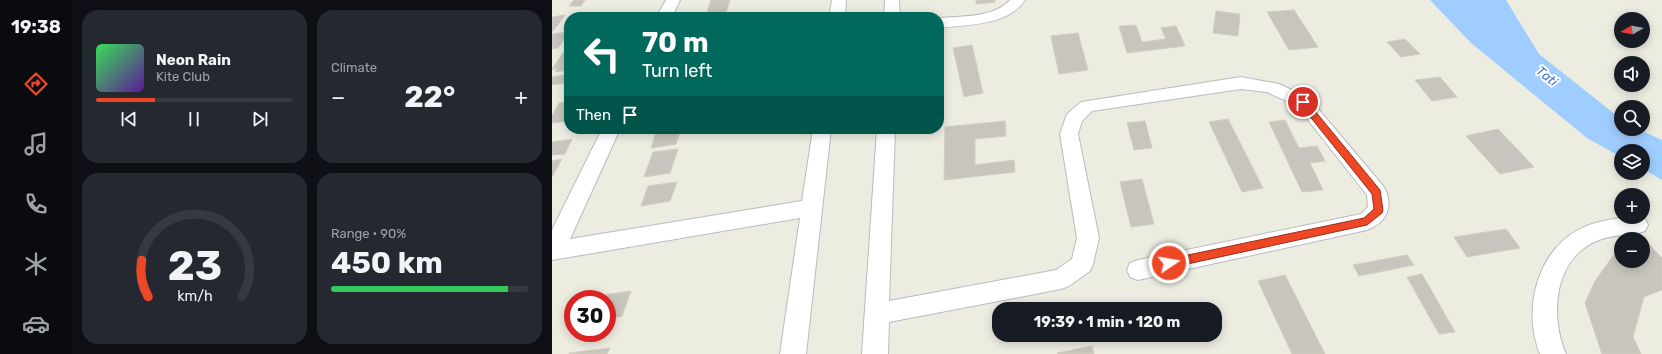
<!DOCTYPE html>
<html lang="en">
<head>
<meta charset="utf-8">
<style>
	body { margin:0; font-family:Rubik,sans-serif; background:#242831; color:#f1f3f6; height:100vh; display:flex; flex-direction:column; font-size:15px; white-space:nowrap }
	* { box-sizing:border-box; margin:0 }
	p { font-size:13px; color:#9ea1a6 }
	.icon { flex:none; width:22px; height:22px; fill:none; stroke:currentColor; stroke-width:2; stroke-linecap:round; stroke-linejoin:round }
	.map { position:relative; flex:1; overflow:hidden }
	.panel { display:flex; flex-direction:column; gap:10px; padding:10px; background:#0d0f14; width:480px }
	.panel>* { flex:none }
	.top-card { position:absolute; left:12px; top:12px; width:380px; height:122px; border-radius:16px; box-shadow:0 2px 10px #0003; background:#00695c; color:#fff; overflow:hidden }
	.needle { width:26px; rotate:261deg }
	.buttons { position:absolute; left:1062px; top:12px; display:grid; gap:8px }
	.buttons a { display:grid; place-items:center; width:36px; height:36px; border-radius:50%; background:#171b24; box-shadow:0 2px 10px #0003; font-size:20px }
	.speed { position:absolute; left:12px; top:290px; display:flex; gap:8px; font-size:20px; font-weight:700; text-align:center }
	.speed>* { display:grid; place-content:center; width:52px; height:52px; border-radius:50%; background:#171b24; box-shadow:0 2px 10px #0003; line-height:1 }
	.speed .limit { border:6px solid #d22; background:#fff; color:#111 }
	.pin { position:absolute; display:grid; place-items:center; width:34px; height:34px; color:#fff; margin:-17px; border:2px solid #fff; border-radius:50%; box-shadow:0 1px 4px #0007 }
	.me { position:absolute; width:44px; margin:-22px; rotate:78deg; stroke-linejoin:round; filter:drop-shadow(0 0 3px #0008) }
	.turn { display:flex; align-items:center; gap:14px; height:84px; padding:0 12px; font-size:18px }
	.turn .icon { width:52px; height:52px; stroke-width:2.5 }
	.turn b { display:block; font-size:28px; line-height:34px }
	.then { display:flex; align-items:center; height:38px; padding:0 12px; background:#0003; gap:8px; font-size:15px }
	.big { font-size:30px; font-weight:700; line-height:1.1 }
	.panel .widget { flex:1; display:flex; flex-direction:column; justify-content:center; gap:6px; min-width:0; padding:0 14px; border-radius:16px; background:#242831 }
	.panel .dial { align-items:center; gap:0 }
	.dial svg { height:104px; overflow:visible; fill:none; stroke:#363941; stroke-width:7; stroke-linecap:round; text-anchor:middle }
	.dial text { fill:#f1f3f6; stroke:none }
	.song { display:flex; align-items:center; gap:12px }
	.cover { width:48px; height:48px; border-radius:6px; background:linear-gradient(135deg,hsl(130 70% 55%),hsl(270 70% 35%)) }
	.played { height:4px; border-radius:2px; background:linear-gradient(90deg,#ee4726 30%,#363941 30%) }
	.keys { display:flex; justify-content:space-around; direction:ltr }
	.heat { display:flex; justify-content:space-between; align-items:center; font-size:22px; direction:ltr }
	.charge { height:6px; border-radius:3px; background:linear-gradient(90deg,#34c759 90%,#363941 0) }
	.panel .tiles { flex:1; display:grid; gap:10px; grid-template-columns:repeat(2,1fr) }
	.trip { position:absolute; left:440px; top:302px; width:230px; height:40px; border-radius:16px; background:#171b24; box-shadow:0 2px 10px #0003; font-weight:700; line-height:40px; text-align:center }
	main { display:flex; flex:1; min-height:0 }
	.dock { display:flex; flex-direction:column; width:72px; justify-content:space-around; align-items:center; background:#090b0e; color:#9ea1a6 }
	.dock .icon { width:28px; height:28px }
	.dock .current { color:#ee4726 }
	.dock b { font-size:18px; color:#f1f3f6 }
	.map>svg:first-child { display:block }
	.water { fill:#9fcdff }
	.building { fill:#c8c5be; stroke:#d2cebf }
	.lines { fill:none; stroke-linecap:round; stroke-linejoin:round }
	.minor-casing { stroke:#b9bbc1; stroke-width:2 }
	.minor { fill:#fff; fill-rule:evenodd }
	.route { fill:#ee4726; stroke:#9b2e19 }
	.labels { text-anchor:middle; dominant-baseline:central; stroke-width:4; stroke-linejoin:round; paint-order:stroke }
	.water-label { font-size:13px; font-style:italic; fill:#3e75c6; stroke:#fff }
</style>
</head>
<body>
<main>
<nav class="dock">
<b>19:38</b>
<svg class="icon current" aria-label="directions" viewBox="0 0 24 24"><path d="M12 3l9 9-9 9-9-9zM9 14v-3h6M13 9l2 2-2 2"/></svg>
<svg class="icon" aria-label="music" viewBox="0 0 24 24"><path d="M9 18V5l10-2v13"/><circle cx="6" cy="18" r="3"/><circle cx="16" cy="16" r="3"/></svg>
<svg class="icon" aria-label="phone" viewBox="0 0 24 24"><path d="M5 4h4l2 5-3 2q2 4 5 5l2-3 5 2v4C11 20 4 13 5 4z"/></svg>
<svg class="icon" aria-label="climate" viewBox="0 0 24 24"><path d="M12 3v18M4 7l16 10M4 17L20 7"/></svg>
<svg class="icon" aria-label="car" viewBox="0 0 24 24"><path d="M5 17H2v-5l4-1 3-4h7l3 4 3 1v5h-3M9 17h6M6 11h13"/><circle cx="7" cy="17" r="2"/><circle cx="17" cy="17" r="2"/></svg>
</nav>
<section class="panel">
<div class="tiles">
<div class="widget">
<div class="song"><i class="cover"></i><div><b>Neon Rain</b><p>Kite Club</p></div></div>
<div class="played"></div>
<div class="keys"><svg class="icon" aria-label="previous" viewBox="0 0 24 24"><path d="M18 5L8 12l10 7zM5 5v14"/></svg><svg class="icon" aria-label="pause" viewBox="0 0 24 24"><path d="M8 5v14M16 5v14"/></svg><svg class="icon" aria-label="next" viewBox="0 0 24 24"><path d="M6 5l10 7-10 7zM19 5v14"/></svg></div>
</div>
<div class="widget"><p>Climate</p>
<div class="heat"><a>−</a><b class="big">22°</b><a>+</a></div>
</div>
<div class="widget dial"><svg viewBox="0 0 100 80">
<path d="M14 69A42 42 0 1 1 86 69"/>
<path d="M14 69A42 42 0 0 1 9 41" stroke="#ee4726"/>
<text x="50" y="56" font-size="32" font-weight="700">23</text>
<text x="50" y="72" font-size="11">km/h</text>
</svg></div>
<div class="widget"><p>Range · 90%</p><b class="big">450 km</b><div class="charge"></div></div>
</div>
</section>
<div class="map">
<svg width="1110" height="354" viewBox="0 0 1110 354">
	<rect width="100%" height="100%" fill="#edece1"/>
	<!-- water -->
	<path class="water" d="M878,0H954L987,54L1069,119V129H1086L1110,140V180L1091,169V151H1069V157L1035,138L919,43Z"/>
	<!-- building -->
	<g class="building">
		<path d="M22,0H33L29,6H17Z"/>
		<path d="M159,0H178L174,13L154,15Z"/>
		<path d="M424,0H443V2L424,4Z"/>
		<path d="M742,10L766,47L737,50L715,12Z"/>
		<path d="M664,11L688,14L686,36L661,33Z"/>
		<path d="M48,13L46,17H32L34,14Z"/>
		<path d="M13,15L2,30L0,31V17Z"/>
		<path d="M584,25L590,42L614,39L609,28L624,26L633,46L575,53L567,26Z"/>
		<path d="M17,32L6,48L0,49V34Z"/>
		<path d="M526,33L536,70L507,74L499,36Z"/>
		<path d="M853,39L868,54L849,57L835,42Z"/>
		<path d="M420,45L431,93L412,97L401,48Z"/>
		<path d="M17,52V70L3,72L5,69H0L11,53Z"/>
		<path d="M17,74V79L14,83L0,85V77Z"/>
		<path d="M888,77L905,97L880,101L863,80Z"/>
		<path d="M17,102V121L0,123V116L7,103Z"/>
		<path d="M676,119L711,188L690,192L657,122Z"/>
		<path d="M733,120L747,148L765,146L773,161L758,163L771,190L750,192L717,122Z"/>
		<path d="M453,121L454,136L423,139V165L462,160L463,172L392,180L393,127Z"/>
		<path d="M593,121L600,148L582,150L575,123Z"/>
		<path d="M105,129H129L124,144L99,148Z"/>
		<path d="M946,129L982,167L948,174L914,136Z"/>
		<path d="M20,139L13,154L0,155V142Z"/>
		<path d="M126,149L118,173L92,177L101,152Z"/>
		<path d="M10,159L0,177V161Z"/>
		<path d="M590,179L602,224L579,227L568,182Z"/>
		<path d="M125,182L118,201L89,206L96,186Z"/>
		<path d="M954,229L968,248L915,257L902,237Z"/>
		<path d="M1095,242L1110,258V290L1092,297L1081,337L1089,354H1050L1033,303L1043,281L1061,256L1069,253V261H1091V244Z"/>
		<path d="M855,255L862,265L807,276L801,265Z"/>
		<path d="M870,274L903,332L887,334L855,277Z"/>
		<path d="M733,275L773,354H740L706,281Z"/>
		<path d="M79,291L70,316L55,319V299H38L39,297Z"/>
		<path d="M540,346L542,354H506L505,353Z"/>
		<path d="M58,348L55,354H17V353Z"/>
	</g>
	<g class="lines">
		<defs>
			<g id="minor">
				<path d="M114,0H128L120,17H104Z"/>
				<path d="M280,0H294L293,17H277Z"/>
				<path d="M333,0H347L348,17H332Z"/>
				<path d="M458,0H473C456,26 415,24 387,28V18C409,16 442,18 458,0Z"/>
				<path d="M689,77L727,84L757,98L832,187C842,206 835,223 815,230L586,280L578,277L575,270L578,263L586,260L809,214L816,207L815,195L745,106L715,92L689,89L540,111L530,121L526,134L547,238L541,264L538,271L517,286L509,289L337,322L336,354H310L325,129H343L337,301L504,270L520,259L525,238L508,134L515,114L529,102Z"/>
				<path d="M50,129H68L18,239L250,201L261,129H279L254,354H228L248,218L0,260V230Z"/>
				<path d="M1079,217L1093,219L1096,225L1093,231C1078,236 1062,234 1047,240C1002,257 997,315 1014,354H988C971,312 983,254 1026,230C1042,221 1061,219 1079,217Z"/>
			</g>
		</defs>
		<!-- minor casing -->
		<use href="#minor" class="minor-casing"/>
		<!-- minor -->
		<use href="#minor" class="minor"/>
	</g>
	<!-- route -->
	<path class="route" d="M751,99L754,100L828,190L831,210L830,213L815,225L617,268L613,266L612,263L613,260L617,259L812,218L822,209L820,194L748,104L747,102Z"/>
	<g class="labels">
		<!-- water labels -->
		<g class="water-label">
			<text transform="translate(995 76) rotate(39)">Tati</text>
		</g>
	</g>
</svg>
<div class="buttons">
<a><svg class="needle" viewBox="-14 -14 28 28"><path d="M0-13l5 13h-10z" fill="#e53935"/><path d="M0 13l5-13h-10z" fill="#9ea1a6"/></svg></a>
<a><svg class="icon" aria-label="sound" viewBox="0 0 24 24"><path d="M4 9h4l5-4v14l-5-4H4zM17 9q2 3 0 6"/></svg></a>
<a><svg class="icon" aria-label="search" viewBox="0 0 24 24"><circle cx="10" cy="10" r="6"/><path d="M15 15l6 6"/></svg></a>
<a><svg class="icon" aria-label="layers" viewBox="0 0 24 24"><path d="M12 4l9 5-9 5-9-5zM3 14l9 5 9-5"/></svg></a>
<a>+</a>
<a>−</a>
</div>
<div class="speed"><div class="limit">30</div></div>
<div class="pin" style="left:751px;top:102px;background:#d93025"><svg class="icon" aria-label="arrive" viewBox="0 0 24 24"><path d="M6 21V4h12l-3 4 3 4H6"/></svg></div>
<svg class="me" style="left:617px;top:263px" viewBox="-20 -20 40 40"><circle r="17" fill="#ee4726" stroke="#fff" stroke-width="3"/><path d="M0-11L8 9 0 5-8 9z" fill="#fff"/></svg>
<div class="trip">19:39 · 1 min · 120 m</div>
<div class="top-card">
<div class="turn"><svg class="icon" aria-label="left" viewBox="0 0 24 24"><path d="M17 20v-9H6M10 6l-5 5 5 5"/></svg><div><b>70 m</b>Turn left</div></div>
<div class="then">Then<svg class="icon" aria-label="arrive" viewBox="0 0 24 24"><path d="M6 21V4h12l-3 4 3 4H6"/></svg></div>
</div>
</div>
</main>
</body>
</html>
